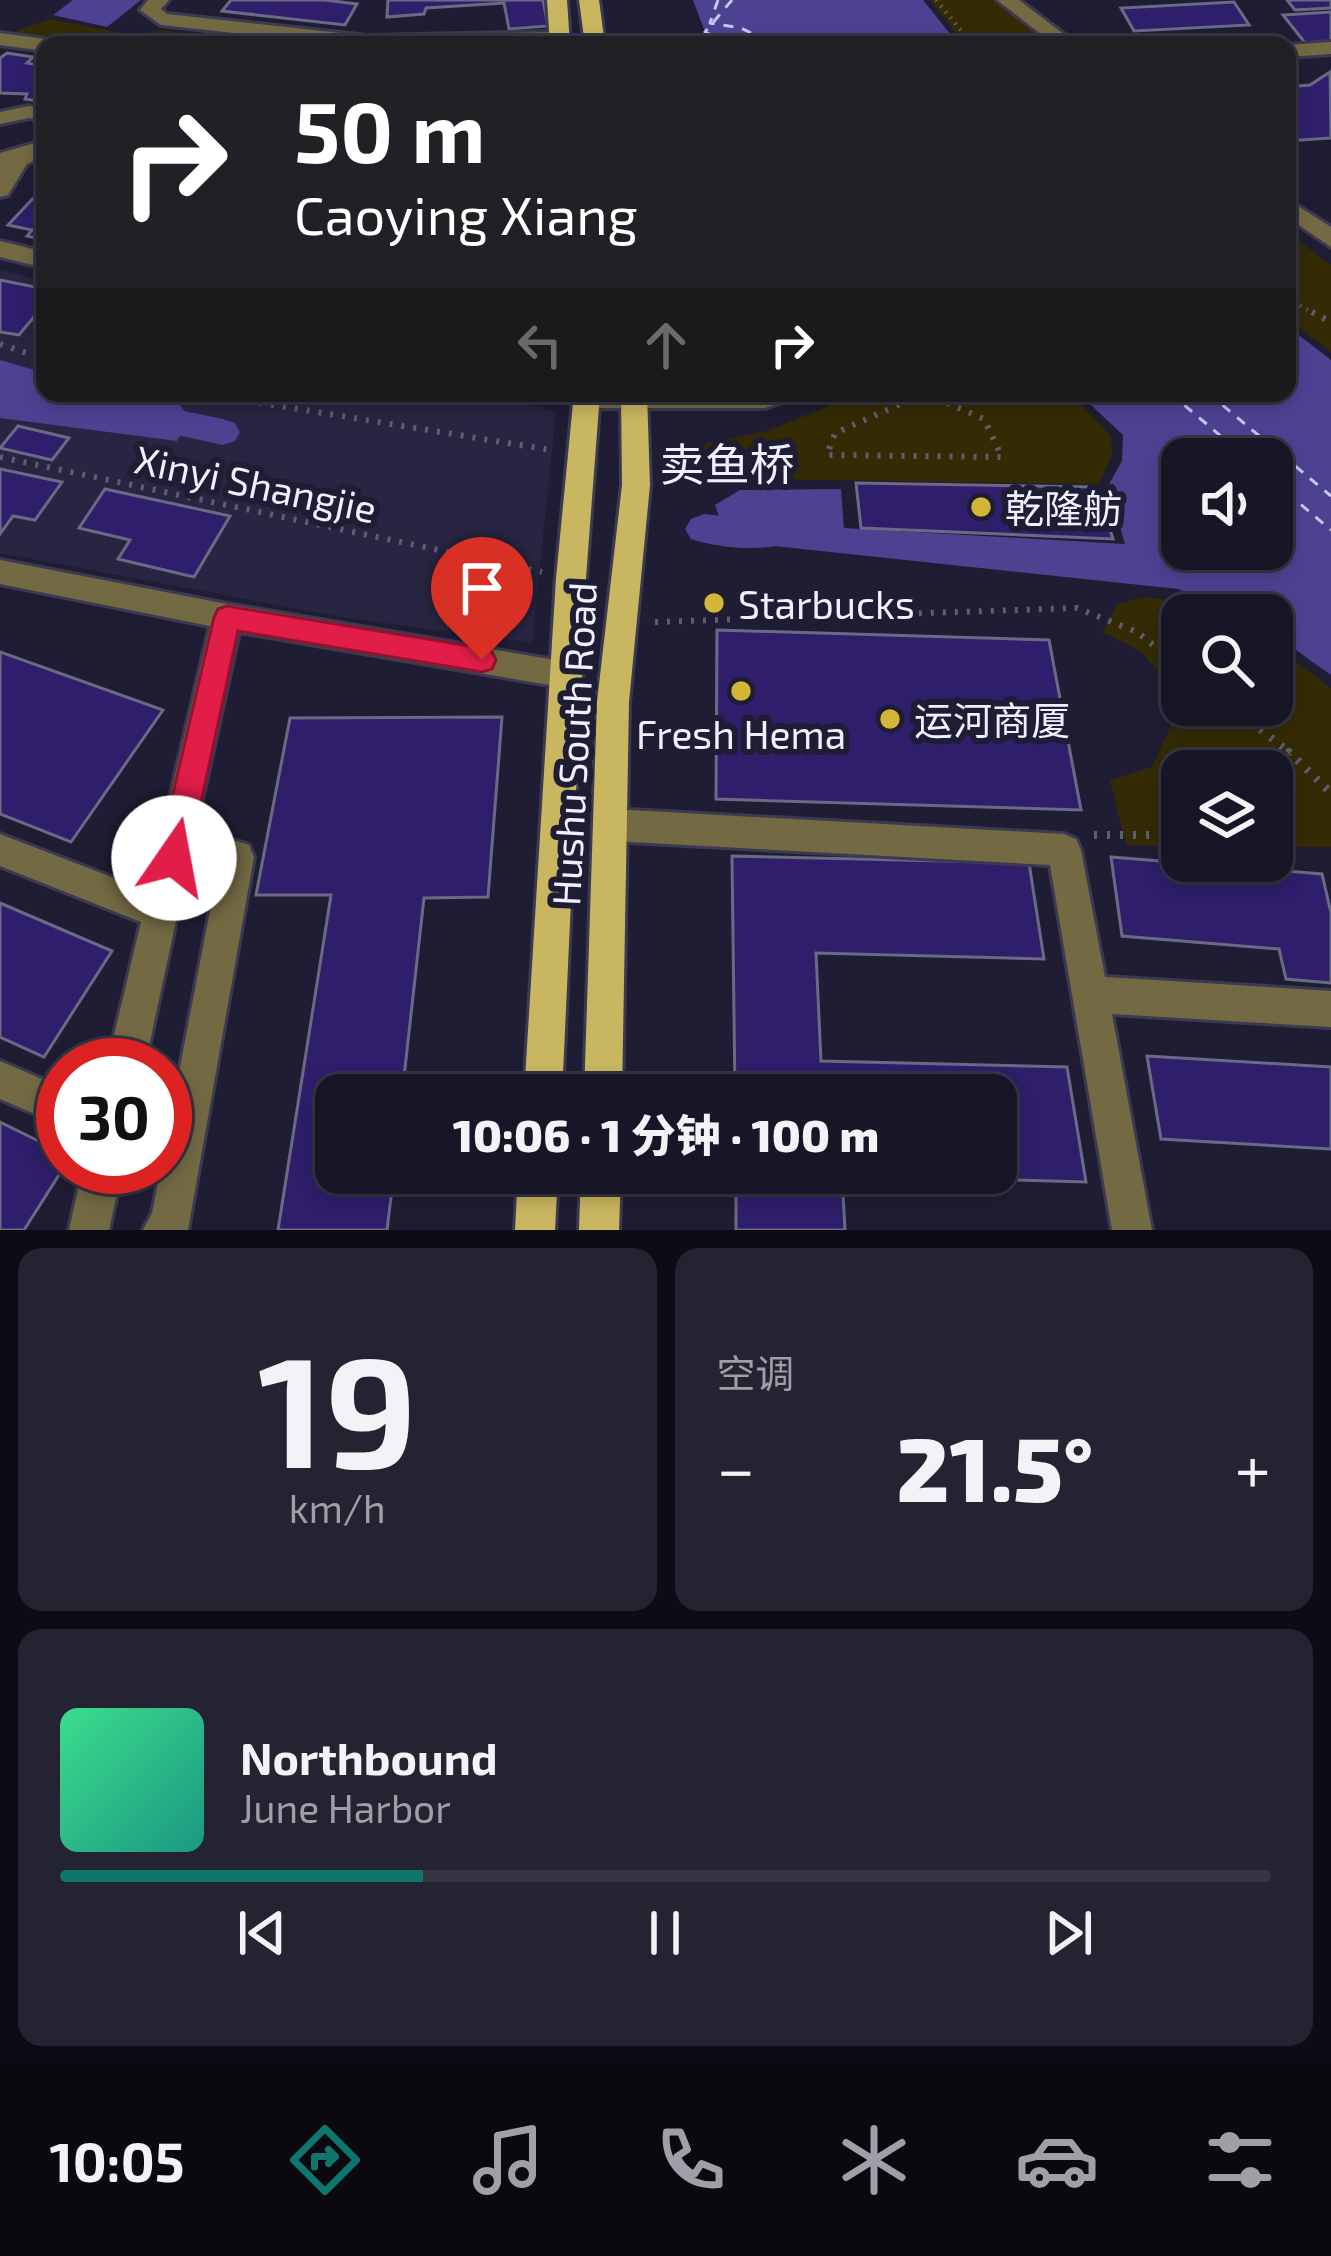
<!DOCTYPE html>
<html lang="zh">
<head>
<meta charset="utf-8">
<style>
	body { margin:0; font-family:"Exo 2","Noto Sans SC",sans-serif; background:#232332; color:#f1f3f6; height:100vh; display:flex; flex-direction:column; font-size:45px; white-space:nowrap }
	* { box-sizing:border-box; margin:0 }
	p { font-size:39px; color:#9e9fa7 }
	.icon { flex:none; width:66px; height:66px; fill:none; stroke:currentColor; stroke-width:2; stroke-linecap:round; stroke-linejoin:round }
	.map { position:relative; height:1230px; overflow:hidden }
	.sheet { display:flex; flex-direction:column; gap:18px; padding:18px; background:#0c0c15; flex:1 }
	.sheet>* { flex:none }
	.banner { position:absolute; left:36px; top:36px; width:1260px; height:366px; border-radius:24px; box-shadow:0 6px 18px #0003,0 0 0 3px #353543; background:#202124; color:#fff; overflow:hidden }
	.controls { position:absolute; left:1161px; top:438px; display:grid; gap:24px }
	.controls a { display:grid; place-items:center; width:132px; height:132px; border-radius:24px; background:#161626; box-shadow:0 6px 18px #0003,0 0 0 3px #353543; font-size:60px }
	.speed { position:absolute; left:36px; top:1038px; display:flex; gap:24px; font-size:60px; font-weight:700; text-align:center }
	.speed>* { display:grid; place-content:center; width:156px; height:156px; border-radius:50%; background:#161626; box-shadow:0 6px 18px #0003,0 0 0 3px #353543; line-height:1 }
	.speed .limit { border:18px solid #d22; background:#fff; color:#111 }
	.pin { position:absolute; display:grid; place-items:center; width:102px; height:102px; color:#fff; margin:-123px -51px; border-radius:50% 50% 50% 0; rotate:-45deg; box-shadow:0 0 12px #0007 }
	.pin .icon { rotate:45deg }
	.me { position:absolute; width:132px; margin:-66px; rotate:12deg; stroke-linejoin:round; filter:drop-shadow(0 0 9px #0008) }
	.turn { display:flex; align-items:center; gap:42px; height:252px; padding:0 60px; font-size:54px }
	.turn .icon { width:156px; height:156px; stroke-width:2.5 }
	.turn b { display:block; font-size:84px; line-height:102px }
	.lanes { display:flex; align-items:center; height:114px; padding:0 60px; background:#0003; justify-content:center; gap:60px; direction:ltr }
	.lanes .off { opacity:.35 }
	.big { font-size:90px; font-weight:800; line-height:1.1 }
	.sheet .tile { flex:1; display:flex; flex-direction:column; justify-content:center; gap:18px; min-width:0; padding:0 42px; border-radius:24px; background:#232332 }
	.sheet .dial { align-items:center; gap:0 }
	.dial b { font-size:156px; line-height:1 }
	.song { display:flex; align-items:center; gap:36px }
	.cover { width:144px; height:144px; border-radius:18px; background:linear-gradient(135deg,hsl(150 70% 55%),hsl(170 70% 35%)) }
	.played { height:12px; border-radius:6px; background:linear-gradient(90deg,#0f766e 30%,#353543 30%) }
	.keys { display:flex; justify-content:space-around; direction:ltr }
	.heat { display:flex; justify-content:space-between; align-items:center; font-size:66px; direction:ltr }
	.sheet .tiles { flex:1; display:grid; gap:18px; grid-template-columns:1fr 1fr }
	.tile:last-child { grid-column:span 2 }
	.trip { position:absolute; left:315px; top:1074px; width:702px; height:120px; border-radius:24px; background:#161626; box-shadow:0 6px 18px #0003,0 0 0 3px #353543; font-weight:800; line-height:120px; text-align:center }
	.menu { display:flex; height:192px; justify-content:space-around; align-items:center; background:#09090f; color:#9e9fa7 }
	.menu .icon { width:84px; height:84px }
	.menu .selected { color:#0f766e }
	.menu b { font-size:54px; color:#f1f3f6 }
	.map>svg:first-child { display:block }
	.built { fill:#272541 }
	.green { fill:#342b05 }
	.water { fill:#4d4292; fill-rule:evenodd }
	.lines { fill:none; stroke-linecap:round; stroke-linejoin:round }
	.canal { fill:#4d4292; fill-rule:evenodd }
	.ferry { stroke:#c7c6f3; stroke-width:3; stroke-dasharray:10 9; stroke-linecap:butt }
	.building { fill:#2e1e6b; stroke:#6a6a85; stroke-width:3 }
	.minor-casing { stroke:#3b3a50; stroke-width:6 }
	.major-casing { stroke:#3b3a50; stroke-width:6 }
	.path-far2 { stroke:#5e5d71; stroke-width:4.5; stroke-dasharray:1.5 6; stroke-linecap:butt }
	.path-far1 { stroke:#5e5d71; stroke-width:6; stroke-dasharray:3 9; stroke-linecap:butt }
	.path { stroke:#5e5d71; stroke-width:8; stroke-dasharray:3 10; stroke-linecap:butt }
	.minor { fill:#736a43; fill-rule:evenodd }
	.major { fill:#c9b661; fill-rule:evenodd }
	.route { fill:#e11d48; stroke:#92132f; stroke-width:3 }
	.poi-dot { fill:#d2b635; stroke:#1e1d33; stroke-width:4.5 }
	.labels { text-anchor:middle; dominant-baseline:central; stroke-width:12; stroke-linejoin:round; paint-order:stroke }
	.street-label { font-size:39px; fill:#efefff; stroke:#1e1d33 }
	.poi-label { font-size:39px; fill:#efefff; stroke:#1e1d33; text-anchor:start }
	.quarter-label { font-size:45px; fill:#efefff; stroke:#1e1d33 }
</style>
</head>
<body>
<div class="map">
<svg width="1331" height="1230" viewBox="0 0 1331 1230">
	<rect width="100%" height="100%" fill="#1e1d33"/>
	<!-- built -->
	<path class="built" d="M0,270L45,281V393H481L556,412L532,643L341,617L0,553Z"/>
	<!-- green -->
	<g class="green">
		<path d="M930,0H996L1054,45H965Z"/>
		<path d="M49,19L133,35L163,30L278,45H125L11,33Z"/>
		<path d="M1287,232L1331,265V352L1287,318Z"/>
		<path d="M861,393H1071L1111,436L1112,455L1099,484L702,478L704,444L767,431Z"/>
		<path d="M1146,597L1183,602L1212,615H1182V696L1139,650L1102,632L1117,604Z"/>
		<path d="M1272,644L1331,688V847H1272V771H1182V846L1126,845L1110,781L1152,767L1182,702L1272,705Z"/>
	</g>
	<!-- water -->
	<g class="water">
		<path d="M73,0H141L107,27L53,15Z"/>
		<path d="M693,0H923L959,45H710Z"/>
		<path d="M1287,326L1331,360V675L1272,633V615H1238L1178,589L728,541L715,505L740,490L841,489L844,528L1125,544L1108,486L1122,461L1123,435L1078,393H1287ZM1272,459V549H1182V459Z"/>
		<path d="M0,360L45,373V393H115L175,400L191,418L177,441L0,418Z"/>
	</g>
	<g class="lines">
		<!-- canal -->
		<g class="canal">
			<path d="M135,401L223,419L235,423L240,432L235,441L223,445L123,423L118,414L123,405Z"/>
			<path d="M704,514L789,523L795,533L789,543C762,552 718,548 691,539L685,529L691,519Z"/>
		</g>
		<!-- ferry -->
		<g class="ferry">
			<path d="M718,0L710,23L741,28L775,45"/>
			<path d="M732,0L705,32L732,45"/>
			<path d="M1170,393L1248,459"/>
			<path d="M1208,393L1331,496"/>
			<path d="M1272,480L1331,530"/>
		</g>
	</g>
	<!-- building -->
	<g class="building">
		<path d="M231,0H325L357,4L345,25L222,11Z"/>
		<path d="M388,0H543L548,26L509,29L504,3L426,8L424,14L387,17Z"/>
		<path d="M1287,0H1331V8L1295,10Z"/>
		<path d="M1234,2L1249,25L1134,31L1121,8Z"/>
		<path d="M1331,12V42L1306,44L1283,15Z"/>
		<path d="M7,53L33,57L27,63L45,66V102L25,99L27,94L0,93V58Z"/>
		<path d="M1330,72L1331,138L1287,141V87L1310,85Z"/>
		<path d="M39,192L45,193V240L27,236L32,230L8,225Z"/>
		<path d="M0,280L45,289V314L38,312L19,335L0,332Z"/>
		<path d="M18,426L69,438L52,460L0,448Z"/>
		<path d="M0,469L62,482L35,520L13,516L0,534Z"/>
		<path d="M856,483L1096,487L1113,539L861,528Z"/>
		<path d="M105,489L230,516L194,577L118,559L130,540L79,528Z"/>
		<path d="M717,630L1049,640L1081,810L716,799Z"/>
		<path d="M0,652L163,710L71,842L0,814Z"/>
		<path d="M502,717L488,897L424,898L402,1095H336V1173H394L387,1230H278L331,895H256L290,718Z"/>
		<path d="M732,856L1029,863L1044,959L816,953L821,1061L1067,1067L1086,1182L842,1175L845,1230H736V1173H996V1095H735Z"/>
		<path d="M1111,857L1322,874L1331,913V983L1286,979L1279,949L1122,936Z"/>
		<path d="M0,903L112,951L44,1057L0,1037Z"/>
		<path d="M1147,1056L1331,1067V1149L1161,1139Z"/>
		<path d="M0,1122L63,1153L64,1167L24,1230H0Z"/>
	</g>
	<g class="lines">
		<defs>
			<g id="minor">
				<path d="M148,0H169L161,9L167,14L368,36L560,32L570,38L560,44L341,45L161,25L140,10Z"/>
				<path d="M997,0H1019L1078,45H1055Z"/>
				<path d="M0,33L45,39L55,45H45V51L0,45Z"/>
				<path d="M1331,42V54L1287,57V45Z"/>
				<path d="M29,106L45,109V121L29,118L0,124V112Z"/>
				<path d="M45,140V155L27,164L8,195L0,197V153Z"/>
				<path d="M1287,199L1331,227V247L1287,217Z"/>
				<path d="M0,241L45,252V268L0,257Z"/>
				<path d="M556,393H792L788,400L765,408H588L560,400Z"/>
				<path d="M0,560L227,604L567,662L578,665L583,675L578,685L567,688L239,632L193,841H237L249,845L254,857L188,1230H143L152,1213L161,1167H165V1145L217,874H186L145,1065H107L141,922L0,866V834L148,891L210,626L0,584Z"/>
				<path d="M612,809L1064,834L1076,839L1081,850L1105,977L1331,991V1027L1112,1014L1152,1230H1112L1050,865L612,841L600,836L595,825L600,814Z"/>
				<path d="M0,1061L63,1088V1126L0,1099Z"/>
				<path d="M83,1167H123L109,1230H69Z"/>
			</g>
			<g id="major">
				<path d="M547,0H567L570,45H550Z"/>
				<path d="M579,0H599L605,45H585Z"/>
				<path d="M574,393H600L586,578L562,1095H524L556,578Z"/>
				<path d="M621,393H647L650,485L629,702L622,1095H584L597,702L622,485Z"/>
				<path d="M518,1173H558L555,1230H515Z"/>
				<path d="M581,1173H621L619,1230H579Z"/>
			</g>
		</defs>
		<!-- minor casing -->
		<use href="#minor" class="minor-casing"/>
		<!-- major casing -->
		<use href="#major" class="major-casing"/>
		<!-- path-far2 -->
		<g class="path-far2">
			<path d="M936,0L973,45"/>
			<path d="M1287,298L1317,315"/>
		</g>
		<!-- path-far1 -->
		<g class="path-far1">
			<path d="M1312,312L1331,322"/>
			<path d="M0,344L45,359"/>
			<path d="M200,393L551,450"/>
			<path d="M925,393L984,419L1002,457L827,455L835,433Z"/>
			<path d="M0,457L542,572"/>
			<path d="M655,622L1077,608L1137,632L1182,668"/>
			<path d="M1229,705L1243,716"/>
		</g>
		<!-- path -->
		<g class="path">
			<path d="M1240,713L1288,751"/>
			<path d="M1269,771L1289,752L1331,793"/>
			<path d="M1094,835H1182"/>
		</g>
		<!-- minor -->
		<use href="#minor" class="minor"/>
		<!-- major -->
		<use href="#major" class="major"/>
	</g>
	<!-- route -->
	<path class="route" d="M227,606L482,648L492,652L496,660L492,669L482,672L238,631L189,858L185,868L174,873L163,868L158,858L214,617L218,609Z"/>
	<!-- markers -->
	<g class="poi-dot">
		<circle cx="981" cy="507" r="12"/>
		<circle cx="714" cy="603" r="12"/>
		<circle cx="741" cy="691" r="12"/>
		<circle cx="890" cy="719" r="12"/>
	</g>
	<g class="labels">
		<!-- street labels -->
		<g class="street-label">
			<text transform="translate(256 483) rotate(12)">Xinyi Shangjie</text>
			<text transform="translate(573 744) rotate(-87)">Hushu South Road</text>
		</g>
		<!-- poi labels -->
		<g class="poi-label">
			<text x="1005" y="507">乾隆舫</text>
			<text x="738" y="603">Starbucks</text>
			<text x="914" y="719">运河商厦</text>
			<text x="741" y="733" text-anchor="middle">Fresh Hema</text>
		</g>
		<!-- quarter labels -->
		<g class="quarter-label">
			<text x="727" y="463">卖鱼桥</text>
		</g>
	</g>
</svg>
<div class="controls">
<a><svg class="icon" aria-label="sound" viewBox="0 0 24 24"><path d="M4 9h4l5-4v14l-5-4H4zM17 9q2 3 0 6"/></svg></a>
<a><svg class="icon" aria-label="search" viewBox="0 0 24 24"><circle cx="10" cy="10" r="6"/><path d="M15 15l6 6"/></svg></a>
<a><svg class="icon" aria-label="layers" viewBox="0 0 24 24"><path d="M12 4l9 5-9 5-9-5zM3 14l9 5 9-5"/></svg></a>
</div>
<div class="speed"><div class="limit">30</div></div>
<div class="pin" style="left:482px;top:660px;background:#d93025"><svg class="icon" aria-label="arrive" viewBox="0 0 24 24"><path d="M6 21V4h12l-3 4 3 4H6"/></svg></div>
<svg class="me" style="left:174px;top:858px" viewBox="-20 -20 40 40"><circle r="19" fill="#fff"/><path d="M0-13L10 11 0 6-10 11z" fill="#e11d48"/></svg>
<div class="trip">10:06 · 1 分钟 · 100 m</div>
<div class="banner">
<div class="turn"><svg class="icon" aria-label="right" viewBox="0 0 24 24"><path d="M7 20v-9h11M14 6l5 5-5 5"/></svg><div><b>50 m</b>Caoying Xiang</div></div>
<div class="lanes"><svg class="icon off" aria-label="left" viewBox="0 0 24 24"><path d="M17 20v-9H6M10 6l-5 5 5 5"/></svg><svg class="icon off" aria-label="ahead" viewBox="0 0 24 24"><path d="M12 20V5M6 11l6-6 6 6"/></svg><svg class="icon" aria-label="right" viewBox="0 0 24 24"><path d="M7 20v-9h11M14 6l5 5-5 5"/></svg></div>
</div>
</div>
<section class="sheet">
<div class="tiles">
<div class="tile dial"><b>19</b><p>km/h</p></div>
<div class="tile"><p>空调</p>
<div class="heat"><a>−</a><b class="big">21.5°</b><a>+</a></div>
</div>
<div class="tile">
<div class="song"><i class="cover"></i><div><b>Northbound</b><p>June Harbor</p></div></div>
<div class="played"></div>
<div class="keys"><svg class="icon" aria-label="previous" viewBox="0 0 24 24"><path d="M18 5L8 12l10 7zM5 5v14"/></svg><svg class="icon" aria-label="pause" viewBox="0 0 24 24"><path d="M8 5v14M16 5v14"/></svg><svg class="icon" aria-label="next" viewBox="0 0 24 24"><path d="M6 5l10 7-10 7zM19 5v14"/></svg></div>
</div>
</div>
</section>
<nav class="menu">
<b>10:05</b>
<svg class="icon selected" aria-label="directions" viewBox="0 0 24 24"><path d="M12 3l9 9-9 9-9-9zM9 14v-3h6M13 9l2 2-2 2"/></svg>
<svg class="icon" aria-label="music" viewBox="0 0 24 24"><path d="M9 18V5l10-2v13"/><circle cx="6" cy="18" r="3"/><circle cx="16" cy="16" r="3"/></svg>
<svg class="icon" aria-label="phone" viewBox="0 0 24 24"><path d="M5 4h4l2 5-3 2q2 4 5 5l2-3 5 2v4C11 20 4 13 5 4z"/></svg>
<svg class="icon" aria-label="climate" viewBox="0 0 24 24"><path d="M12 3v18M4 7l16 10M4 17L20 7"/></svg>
<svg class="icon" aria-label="car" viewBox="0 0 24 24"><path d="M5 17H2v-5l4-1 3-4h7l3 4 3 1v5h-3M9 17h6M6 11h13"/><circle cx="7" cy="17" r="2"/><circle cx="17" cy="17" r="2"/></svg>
<svg class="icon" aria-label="filters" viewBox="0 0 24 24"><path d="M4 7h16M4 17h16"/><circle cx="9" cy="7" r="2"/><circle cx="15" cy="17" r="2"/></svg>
</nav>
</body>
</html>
